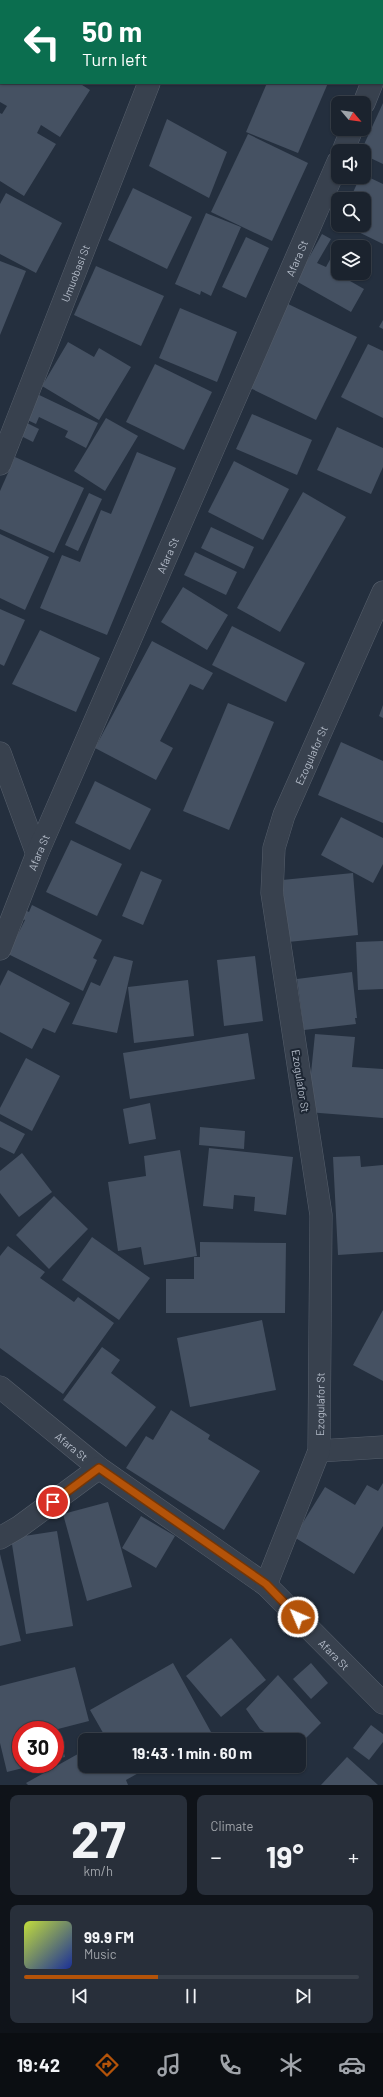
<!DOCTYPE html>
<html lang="en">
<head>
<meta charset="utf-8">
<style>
	body { margin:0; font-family:Barlow,sans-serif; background:#282f3a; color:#f1f3f6; height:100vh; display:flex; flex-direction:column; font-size:15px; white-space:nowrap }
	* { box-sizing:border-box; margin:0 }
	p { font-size:13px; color:#a0a4aa }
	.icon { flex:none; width:22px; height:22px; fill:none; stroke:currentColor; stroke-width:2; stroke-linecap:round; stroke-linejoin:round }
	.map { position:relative; height:1785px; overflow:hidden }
	.side { display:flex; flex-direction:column; gap:10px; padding:10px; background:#0f1319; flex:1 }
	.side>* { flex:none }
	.guide { position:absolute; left:0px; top:0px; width:383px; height:84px; box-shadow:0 1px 3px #0004,0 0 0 1px #39404a; background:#0b6e4f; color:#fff; overflow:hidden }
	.needle { width:26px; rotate:119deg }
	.controls { position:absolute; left:331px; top:96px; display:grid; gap:8px }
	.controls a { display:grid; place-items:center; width:40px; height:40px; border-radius:8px; background:#1b232e; box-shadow:0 1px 3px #0004,0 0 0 1px #39404a; font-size:20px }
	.speed { position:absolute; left:12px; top:1721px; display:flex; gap:8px; font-size:20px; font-weight:700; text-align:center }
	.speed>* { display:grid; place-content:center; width:52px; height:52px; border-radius:50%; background:#1b232e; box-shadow:0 1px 3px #0004,0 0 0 1px #39404a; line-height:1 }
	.speed .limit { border:6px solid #d22; background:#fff; color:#111 }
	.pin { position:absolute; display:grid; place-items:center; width:34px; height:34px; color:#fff; margin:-17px; border:2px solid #fff; border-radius:50%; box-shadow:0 1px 4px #0007 }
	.me { position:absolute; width:44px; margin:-22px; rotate:315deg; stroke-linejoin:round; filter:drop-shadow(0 0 3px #0008) }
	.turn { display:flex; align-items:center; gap:14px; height:84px; padding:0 16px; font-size:18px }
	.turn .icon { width:52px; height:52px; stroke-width:2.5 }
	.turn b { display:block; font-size:28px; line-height:34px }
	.big { font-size:30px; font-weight:700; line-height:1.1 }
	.side .widget { flex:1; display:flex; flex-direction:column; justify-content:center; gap:6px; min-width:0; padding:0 14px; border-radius:8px; background:#282f3a }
	.side .dial { align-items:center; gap:0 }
	.dial b { font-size:52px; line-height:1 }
	.song { display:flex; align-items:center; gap:12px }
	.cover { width:48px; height:48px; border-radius:6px; background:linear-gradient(135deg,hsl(70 70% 55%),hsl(230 70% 35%)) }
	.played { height:4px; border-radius:2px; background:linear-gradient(90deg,#b45309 40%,#39404a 40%) }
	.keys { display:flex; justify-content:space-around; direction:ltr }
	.heat { display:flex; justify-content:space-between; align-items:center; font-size:22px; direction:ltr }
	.side .tiles { flex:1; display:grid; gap:10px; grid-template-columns:1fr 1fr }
	.widget:last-child { grid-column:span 2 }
	.trip { position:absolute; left:78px; top:1733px; width:228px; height:40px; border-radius:8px; background:#1b232e; box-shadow:0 1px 3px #0004,0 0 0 1px #39404a; font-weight:700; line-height:40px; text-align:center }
	.menu { display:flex; height:64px; justify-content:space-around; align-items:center; background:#0b0e12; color:#a0a4aa }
	.menu .icon { width:28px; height:28px }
	.menu .on { color:#b45309 }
	.menu b { font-size:18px; color:#f1f3f6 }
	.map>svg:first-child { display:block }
	.building { fill:#455162 }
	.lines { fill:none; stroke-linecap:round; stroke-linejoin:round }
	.minor-casing { stroke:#565f6c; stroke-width:23 }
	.minor { stroke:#38414e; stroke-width:22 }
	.route-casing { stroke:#753606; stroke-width:10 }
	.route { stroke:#b45309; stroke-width:7 }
	.labels { text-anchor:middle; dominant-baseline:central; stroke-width:4; stroke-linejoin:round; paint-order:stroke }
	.street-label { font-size:11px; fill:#b4bcc9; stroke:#1d2633 }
</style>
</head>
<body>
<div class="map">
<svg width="383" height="1785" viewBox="0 0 383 1785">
	<rect width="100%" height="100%" fill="#242f3e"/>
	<!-- building -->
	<g class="building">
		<path d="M0,83H79L90,90L60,137L41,125L37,133L56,144L24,196L0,181V113L2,114L7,106L0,102Z"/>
		<path d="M267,83H328L298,153L246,132Z"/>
		<path d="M383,103V164L364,155V151H361Z"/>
		<path d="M167,119L227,152L209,198L149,166Z"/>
		<path d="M248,134L308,163L272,241L211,212Z"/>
		<path d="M364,175L383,184V244L344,225H364V199H350L360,177H364Z"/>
		<path d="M133,188L192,217L167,269L108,240Z"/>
		<path d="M6,193L62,223L36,273L0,254V204Z"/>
		<path d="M206,213L241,227L211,296L201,291L200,295L175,284Z"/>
		<path d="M322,234L331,239L317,263L326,267L339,243L346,247H338V268L336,273L364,289L351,312L296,281Z"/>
		<path d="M246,237L269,248L246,298L222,287Z"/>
		<path d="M0,261L26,271L0,335Z"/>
		<path d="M96,266L164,296L141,346L74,315Z"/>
		<path d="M286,303L357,337L316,420L246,386Z"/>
		<path d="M180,308L237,332L217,382L159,358Z"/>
		<path d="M383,320V329L379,327Z"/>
		<path d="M68,342L94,357L99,348L131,367L99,420L42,386Z"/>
		<path d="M368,344L383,351V418L341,397Z"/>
		<path d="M155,364L212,392L184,450L126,422Z"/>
		<path d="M35,393L98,423L86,448L65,437L68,431L39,417L36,424L23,418Z"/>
		<path d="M252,414L312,440L297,475L236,449Z"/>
		<path d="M106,418L138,436L105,491L74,471Z"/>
		<path d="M19,419L39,429L33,442L13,432Z"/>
		<path d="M337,427L383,448V467L371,494L317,470Z"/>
		<path d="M137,452L176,468L107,635L40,608L62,555L80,562L101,510L111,514Z"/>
		<path d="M15,457L84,488L54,553L0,529V491Z"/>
		<path d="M234,461L289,489L263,540L208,512Z"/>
		<path d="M303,492L346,517L280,632L237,608Z"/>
		<path d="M89,493L102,499L78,551L65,545Z"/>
		<path d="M211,527L254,547L244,569L201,548Z"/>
		<path d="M0,534L49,557L25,610L0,598Z"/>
		<path d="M195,552L237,572L226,595L184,575Z"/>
		<path d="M183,587L228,615L207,650L161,622Z"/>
		<path d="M0,609L25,620L4,666L0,664Z"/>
		<path d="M232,626L305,663L286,702L212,665Z"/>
		<path d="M40,630L100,658L76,712L12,684Z"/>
		<path d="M152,641L213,673L203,690L190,684L160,741L173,748L156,780L95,748Z"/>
		<path d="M228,703L274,722L229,830L183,811Z"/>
		<path d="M383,705V718L379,716Z"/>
		<path d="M341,742L383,761V823L318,795Z"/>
		<path d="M95,781L151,809L130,850L75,823Z"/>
		<path d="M341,817L383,838V864L373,883L321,855Z"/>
		<path d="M71,840L122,864L97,916L46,892Z"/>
		<path d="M141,871L162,880L143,925L122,916Z"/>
		<path d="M353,873L358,935L288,942L282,880Z"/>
		<path d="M32,905L102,940L93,958L97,960L83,991L8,954L25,920L19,917L23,909L29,912Z"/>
		<path d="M383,941V989L358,990L356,942Z"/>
		<path d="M114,956L133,961L117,1033L72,1024L91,982L100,986Z"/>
		<path d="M255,956L263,1021L224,1026L217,960Z"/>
		<path d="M8,970L70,1003L55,1033L43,1028L32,1049L0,1032V986Z"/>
		<path d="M352,972L357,1018H355L356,1024L304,1030L297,979Z"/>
		<path d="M188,980L194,1036L134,1043L128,987Z"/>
		<path d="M248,1033L255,1079L130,1099L123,1053Z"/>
		<path d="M315,1034L355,1037L352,1067L383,1069V1118L307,1112Z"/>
		<path d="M26,1058L60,1076L32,1131L0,1114V1108Z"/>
		<path d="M150,1103L156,1139L129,1144L123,1109Z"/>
		<path d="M0,1121L25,1134L14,1154L0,1147Z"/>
		<path d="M200,1127L245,1131L244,1149L199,1145Z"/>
		<path d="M209,1148L293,1157L286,1215L254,1211L255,1197L234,1195L233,1209L203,1206Z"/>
		<path d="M180,1150L197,1256L144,1265L141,1247L118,1251L108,1182L146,1176L144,1156Z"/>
		<path d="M22,1153L52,1192L19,1217L0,1193V1171Z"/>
		<path d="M360,1156L361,1167L383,1165V1252L338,1255L333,1157Z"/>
		<path d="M54,1196L88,1229L49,1269L16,1235Z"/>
		<path d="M92,1237L150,1278L119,1320L62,1280Z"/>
		<path d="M200,1242L286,1243L285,1313H166V1279H194V1257H200Z"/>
		<path d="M8,1246L45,1272L40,1278L74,1302L78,1297L114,1323L63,1394L0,1348V1256Z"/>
		<path d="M383,1310V1381L353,1365Z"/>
		<path d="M262,1320L276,1390L190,1407L177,1338Z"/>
		<path d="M102,1347L120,1360L111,1373L156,1407L126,1447L63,1400Z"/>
		<path d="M171,1410L210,1435L208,1439L260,1471L224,1530L126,1468L146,1436L153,1440Z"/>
		<path d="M383,1483V1526L354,1574L294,1537L325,1487L355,1505L367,1485L378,1491Z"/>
		<path d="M108,1502L132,1587L87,1601L63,1514Z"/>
		<path d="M141,1516L175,1536L156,1568L122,1548Z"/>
		<path d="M57,1531L73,1626L26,1634L11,1538Z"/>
		<path d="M0,1554L21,1641L0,1646Z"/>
		<path d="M231,1638L266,1680L221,1717L186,1676Z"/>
		<path d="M173,1663L211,1732L197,1740H103L106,1738L90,1710Z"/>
		<path d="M311,1663L328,1683L311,1699L293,1679Z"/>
		<path d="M75,1667L89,1721L58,1729L65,1757L55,1759V1730H21V1764L35,1765L7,1772L0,1743V1686Z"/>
		<path d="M278,1675L321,1723L299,1745V1740H276L260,1729L246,1709Z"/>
		<path d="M371,1725L383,1734V1742L369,1760L353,1748Z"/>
		<path d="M85,1750V1766H151L126,1780L128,1785H28L26,1783Z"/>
		<path d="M347,1757L378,1785H321Z"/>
	</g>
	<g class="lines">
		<defs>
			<g id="minor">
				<path d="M181,1V0"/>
				<path d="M382,58L383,56"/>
				<path d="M364,103L372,83"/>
				<path d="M343,151L352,129"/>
				<path id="s1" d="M0,464L149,83"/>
				<path d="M0,753L37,854"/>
				<path id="s2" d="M0,949L37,854L338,162"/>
				<path id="s3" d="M0,1387L99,1468L266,1585L383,1703"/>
				<path d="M319,1451L383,1447"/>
				<path d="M0,1538L19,1527L99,1468"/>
				<path id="s4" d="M266,1585L319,1451L321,1215L272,893L274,848L284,815L383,592"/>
			</g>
		</defs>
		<!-- minor casing -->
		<use href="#minor" class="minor-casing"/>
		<!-- minor -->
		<use href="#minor" class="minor"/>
	</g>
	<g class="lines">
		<defs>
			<path id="route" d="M53,1502L99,1468L266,1584L298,1617"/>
		</defs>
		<!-- route casing -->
		<use href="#route" class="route-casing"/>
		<!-- route -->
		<use href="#route" class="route"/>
	</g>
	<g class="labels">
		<!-- street labels -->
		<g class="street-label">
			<text stroke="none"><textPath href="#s2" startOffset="752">Afara St</textPath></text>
			<text stroke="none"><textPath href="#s1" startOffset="205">Umuobasi St</textPath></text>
			<text stroke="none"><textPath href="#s2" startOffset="428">Afara St</textPath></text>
			<text stroke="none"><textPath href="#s4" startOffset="851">Ezogulafor St</textPath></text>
			<text stroke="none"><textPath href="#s2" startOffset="104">Afara St</textPath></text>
			<text transform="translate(301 1081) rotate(81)">Ezogulafor St</text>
			<text stroke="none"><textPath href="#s4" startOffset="191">Ezogulafor St</textPath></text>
			<text stroke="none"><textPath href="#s3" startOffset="93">Afara St</textPath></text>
			<text stroke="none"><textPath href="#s3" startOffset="429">Afara St</textPath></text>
		</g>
	</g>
</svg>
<div class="controls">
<a><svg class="needle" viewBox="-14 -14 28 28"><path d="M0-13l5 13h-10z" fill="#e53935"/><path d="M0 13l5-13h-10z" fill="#a0a4aa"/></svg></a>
<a><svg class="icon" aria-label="sound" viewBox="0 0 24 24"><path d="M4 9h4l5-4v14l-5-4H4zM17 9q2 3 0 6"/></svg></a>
<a><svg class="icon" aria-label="search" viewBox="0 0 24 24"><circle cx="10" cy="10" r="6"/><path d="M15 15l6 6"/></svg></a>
<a><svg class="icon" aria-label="layers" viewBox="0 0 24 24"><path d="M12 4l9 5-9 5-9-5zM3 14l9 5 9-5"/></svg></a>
</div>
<div class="speed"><div class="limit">30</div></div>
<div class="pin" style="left:53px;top:1502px;background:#d93025"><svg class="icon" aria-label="arrive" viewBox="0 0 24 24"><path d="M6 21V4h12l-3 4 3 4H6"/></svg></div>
<svg class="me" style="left:298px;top:1617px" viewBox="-20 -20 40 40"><circle r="17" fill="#b45309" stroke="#fff" stroke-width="3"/><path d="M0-11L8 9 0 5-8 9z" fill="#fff"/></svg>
<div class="trip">19:43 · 1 min · 60 m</div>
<div class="guide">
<div class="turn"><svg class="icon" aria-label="left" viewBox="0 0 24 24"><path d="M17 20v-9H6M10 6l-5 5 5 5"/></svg><div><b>50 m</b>Turn left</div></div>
</div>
</div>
<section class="side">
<div class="tiles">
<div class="widget dial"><b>27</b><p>km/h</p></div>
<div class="widget"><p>Climate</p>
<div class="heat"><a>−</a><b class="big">19°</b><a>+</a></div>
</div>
<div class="widget">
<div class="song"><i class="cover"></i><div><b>99.9 FM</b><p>Music</p></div></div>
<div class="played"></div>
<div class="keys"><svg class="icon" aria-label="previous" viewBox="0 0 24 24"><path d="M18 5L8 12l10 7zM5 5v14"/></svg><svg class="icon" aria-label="pause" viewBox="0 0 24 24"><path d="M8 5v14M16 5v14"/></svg><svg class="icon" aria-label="next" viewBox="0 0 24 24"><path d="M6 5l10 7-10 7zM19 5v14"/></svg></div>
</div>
</div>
</section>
<nav class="menu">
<b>19:42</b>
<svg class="icon on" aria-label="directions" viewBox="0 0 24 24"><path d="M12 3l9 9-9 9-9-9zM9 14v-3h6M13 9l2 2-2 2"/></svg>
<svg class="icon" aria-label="music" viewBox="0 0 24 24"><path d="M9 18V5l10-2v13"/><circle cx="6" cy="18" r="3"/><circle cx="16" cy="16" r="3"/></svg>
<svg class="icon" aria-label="phone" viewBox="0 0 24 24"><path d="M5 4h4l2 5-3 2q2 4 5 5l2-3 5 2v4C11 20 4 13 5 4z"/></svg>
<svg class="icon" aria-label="climate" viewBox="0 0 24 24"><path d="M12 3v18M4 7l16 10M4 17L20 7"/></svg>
<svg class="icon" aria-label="car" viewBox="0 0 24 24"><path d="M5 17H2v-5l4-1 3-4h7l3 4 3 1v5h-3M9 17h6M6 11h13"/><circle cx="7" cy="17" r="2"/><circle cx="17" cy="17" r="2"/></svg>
</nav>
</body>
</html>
